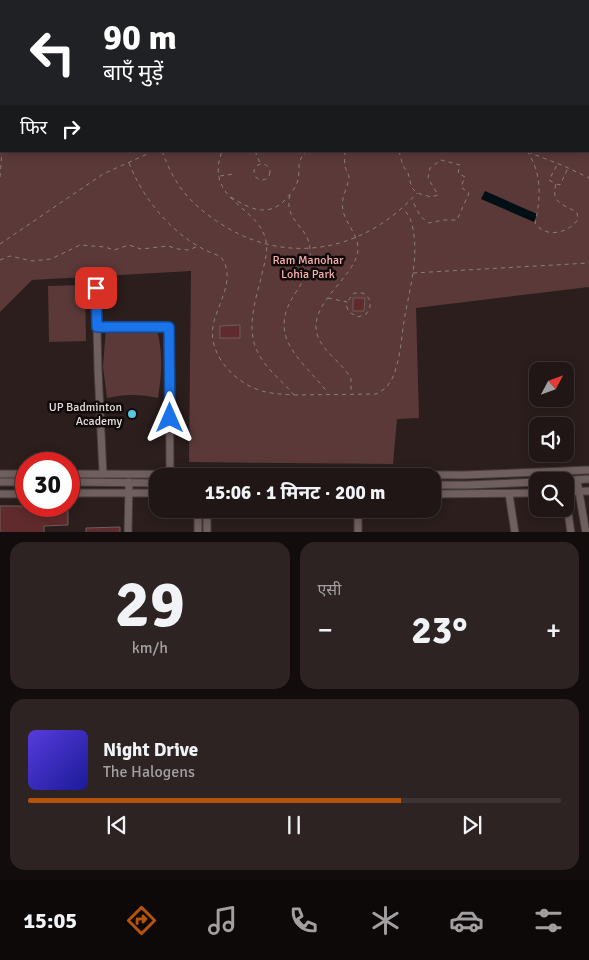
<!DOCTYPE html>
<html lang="hi">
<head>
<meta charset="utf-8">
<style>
	body { margin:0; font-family:Signika,"Noto Sans Devanagari",sans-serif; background:#2d2323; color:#f1f3f6; height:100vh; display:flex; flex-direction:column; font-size:19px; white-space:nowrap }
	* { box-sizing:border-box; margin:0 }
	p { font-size:16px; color:#a29fa1 }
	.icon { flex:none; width:28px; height:28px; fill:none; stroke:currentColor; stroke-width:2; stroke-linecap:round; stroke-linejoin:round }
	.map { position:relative; height:532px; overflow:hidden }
	.details { display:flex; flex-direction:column; gap:10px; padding:10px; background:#120c0c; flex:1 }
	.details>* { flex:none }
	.hud { position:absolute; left:0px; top:0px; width:590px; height:152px; box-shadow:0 2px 12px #0003,0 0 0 1px #3d3535; background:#202124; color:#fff; overflow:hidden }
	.needle { width:32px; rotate:49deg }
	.buttons { position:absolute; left:529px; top:362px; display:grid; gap:10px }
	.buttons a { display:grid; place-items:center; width:45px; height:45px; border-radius:10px; background:#201616; box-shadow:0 2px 12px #0003,0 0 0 1px #3d3535; font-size:25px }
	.speed { position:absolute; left:15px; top:452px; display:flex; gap:10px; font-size:25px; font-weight:700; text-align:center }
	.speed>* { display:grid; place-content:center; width:65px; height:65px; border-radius:50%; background:#201616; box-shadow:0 2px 12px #0003,0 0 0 1px #3d3535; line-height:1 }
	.speed .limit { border:8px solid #d22; background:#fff; color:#111 }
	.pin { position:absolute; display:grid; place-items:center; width:42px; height:42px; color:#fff; margin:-21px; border-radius:10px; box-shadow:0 2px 8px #0006 }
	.me { position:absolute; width:55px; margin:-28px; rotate:0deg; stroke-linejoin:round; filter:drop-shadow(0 0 4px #0008) }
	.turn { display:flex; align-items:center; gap:18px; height:105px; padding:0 20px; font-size:22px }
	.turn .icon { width:65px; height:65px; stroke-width:2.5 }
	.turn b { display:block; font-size:35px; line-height:42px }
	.then { display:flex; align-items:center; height:48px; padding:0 20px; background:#0003; gap:10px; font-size:19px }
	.big { font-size:38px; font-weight:700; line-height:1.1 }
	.details .card { flex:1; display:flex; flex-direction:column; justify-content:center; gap:8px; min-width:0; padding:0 18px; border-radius:15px; background:#2d2323 }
	.details .dial { align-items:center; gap:0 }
	.dial b { font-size:65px; line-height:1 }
	.song { display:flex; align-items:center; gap:15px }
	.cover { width:60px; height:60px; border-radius:8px; background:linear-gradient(135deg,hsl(250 70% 55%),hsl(240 70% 35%)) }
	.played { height:5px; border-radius:2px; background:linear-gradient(90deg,#b45309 70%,#3d3535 70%) }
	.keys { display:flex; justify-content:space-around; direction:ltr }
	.heat { display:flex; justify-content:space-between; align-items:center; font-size:28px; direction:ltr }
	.details .tiles { flex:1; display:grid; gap:10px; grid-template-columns:1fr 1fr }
	.card:last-child { grid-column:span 2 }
	.trip { position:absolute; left:149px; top:468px; width:292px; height:50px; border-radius:15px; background:#201616; box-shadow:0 2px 12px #0003,0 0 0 1px #3d3535; font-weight:700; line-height:50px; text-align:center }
	.tabs { display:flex; height:80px; justify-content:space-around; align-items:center; background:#0d0909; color:#a29fa1 }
	.tabs .icon { width:35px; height:35px }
	.tabs .active { color:#b45309 }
	.tabs b { font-size:22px; color:#f1f3f6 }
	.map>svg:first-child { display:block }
	.green { fill:#5b3939 }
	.water { fill:#001015 }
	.building { fill:#602b2c; stroke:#6d5e5d }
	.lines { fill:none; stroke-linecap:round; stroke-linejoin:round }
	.minor-casing { stroke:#453a3a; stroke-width:9 }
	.major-casing { stroke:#453a3a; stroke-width:11 }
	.path { stroke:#897e7e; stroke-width:1; stroke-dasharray:4 4; stroke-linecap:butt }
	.minor { stroke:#6f5f5e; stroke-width:7 }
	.major { stroke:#c0686a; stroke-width:9 }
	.route-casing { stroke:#114b97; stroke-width:12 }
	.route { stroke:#1a73e8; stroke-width:9 }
	.poi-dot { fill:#56c9e1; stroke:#0f0909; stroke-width:2 }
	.labels { text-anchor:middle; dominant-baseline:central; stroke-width:5; stroke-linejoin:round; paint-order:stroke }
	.park-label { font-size:12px; fill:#f8afae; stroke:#0f0909 }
	.poi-label { font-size:12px; fill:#e4dada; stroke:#0f0909; text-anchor:end }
</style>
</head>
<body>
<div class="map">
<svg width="589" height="533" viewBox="0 0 589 533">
	<rect width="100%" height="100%" fill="#2b1e1d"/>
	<!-- green -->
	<g class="green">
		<path d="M0,0L90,1H1V151H587L589,152V287L416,308L419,418L397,419L393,464L189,462L191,271L32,280L0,312Z"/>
		<path d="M191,0H372L373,1H190Z"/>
		<path d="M85,285L86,341L49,342L48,286Z"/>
		<path d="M106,329L132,333L157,330C163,354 162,373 158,398C140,394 125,394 107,398L103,366Z"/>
	</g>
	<!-- water -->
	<path class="water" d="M485,191L537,214L534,222L481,199Z"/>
	<!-- building -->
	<g class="building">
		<path d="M353,298H365L364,311H353Z"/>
		<path d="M240,325V338H220V326Z"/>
		<path d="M0,506H68V525L44,526V533H0Z"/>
		<path d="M120,527V533H86V528Z"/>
	</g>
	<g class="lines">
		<defs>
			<g id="minor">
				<path d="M146,0L148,1"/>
				<path d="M390,0L391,1"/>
				<path d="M473,0L474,1"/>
				<path d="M177,1L178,0"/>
				<path d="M96,288L98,370L103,474"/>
				<path d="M97,327H169L170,473"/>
				<path d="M0,474H26"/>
				<path d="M69,474L464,475L589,470"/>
				<path d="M577,480L586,533"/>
				<path d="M558,481L589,479"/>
				<path d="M0,482H26"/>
				<path d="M69,482L158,483"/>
				<path d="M432,485H467L538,482"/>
				<path d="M565,491L571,533"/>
				<path d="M565,492L589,491"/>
				<path d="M69,493H158"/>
				<path d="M0,494H26"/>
				<path d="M432,494L538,493"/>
				<path d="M509,494L515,533"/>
				<path d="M207,509V533"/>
				<path d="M358,509V533"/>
				<path d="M128,533L129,482"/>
				<path d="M198,533V509"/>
			</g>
			<g id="major">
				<path d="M414,0L416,1"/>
				<path d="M437,0L438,1"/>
			</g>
		</defs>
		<!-- minor casing -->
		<use href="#minor" class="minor-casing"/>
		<!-- major casing -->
		<use href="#major" class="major-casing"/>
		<!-- path -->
		<g class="path">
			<path d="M261,0L265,1"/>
			<path d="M214,1L217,0"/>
			<path d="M0,112L1,110"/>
			<path d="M0,144L1,148"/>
			<path d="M162,151C175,186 189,203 221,224C288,267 365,251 417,193"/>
			<path d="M255,151L260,163"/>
			<path d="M345,151C345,156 344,162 345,167C346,170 349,174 349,177C348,189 340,196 343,211C346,224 359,236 358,250C356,277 305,305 318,337C325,354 343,363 351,379V393"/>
			<path d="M399,151L403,166L408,173L412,188L417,193L431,197L438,195L428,178L430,168L441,160L460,165L458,173L465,177L461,187L469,193L457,220H443L429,223L421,217L412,200"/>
			<path d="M527,151C542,173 541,198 535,223C545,239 570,233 578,219L577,213C566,204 550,205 556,184L549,180L558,163"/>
			<path d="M528,152L564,166L589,178"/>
			<path d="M129,163C144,202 179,243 220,256C238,277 217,304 213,326C208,354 234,382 259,390C270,394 282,394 294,395C284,383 272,374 263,361C243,334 255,303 262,274C265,261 269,249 265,237C255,205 204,199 222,151"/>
			<circle cx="262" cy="172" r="8"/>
			<path d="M220,176L233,174"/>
			<path d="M0,177L2,151"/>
			<path d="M557,184L560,185L568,168"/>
			<path d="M290,195C283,221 309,226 310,249C312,266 305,279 296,292C265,338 301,358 328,393"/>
			<path d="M231,197C249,209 269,218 286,199C290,194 295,189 297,183C302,169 294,163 307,151"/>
			<path d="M0,244L103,174L154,151"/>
			<path d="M0,260L10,256L32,261L51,259L80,245L105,247L114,250L129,245L141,249L168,246L178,249L189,250L198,246"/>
			<path d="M413,273L589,263"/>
			<path d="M328,298L347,302L346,305L349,312L358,317L366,314C372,307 372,298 363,293H354L347,302"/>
			<path d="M294,395L376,394C383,391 387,387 391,381C400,363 401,341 404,321C409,291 419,259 413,229C412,221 408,214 403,208"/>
		</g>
		<!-- minor -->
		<use href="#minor" class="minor"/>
		<!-- major -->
		<use href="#major" class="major"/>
	</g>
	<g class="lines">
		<defs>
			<path id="route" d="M96,288L97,327H169L170,418"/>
		</defs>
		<!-- route casing -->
		<use href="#route" class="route-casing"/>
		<!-- route -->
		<use href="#route" class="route"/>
	</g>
	<!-- markers -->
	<circle class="poi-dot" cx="132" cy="414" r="5"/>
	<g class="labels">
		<!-- park labels -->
		<g class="park-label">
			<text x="308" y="260">Ram Manohar<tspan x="308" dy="14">Lohia Park</tspan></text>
		</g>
		<!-- poi labels -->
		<g class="poi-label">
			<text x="122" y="407">UP Badminton<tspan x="122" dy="14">Academy</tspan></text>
		</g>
	</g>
</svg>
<div class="buttons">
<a><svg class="needle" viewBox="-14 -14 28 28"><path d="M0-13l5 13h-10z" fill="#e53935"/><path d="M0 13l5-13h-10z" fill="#a29fa1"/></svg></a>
<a><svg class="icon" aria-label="sound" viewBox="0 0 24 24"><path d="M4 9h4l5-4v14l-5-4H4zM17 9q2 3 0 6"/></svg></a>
<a><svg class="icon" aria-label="search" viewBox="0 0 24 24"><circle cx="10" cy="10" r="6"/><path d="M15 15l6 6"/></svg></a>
</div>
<div class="speed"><div class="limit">30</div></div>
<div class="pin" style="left:96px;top:288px;background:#d93025"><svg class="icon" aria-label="arrive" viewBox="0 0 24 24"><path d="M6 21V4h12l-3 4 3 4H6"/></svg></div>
<svg class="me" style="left:170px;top:418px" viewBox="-20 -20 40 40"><path d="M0-17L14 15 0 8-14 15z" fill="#1a73e8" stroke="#fff" stroke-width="4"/></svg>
<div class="trip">15:06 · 1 मिनट · 200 m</div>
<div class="hud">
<div class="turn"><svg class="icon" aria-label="left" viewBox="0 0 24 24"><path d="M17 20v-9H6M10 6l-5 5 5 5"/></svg><div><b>90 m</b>बाएँ मुड़ें</div></div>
<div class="then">फिर<svg class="icon" aria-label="right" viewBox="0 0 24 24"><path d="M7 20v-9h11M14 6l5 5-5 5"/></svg></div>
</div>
</div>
<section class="details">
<div class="tiles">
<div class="card dial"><b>29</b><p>km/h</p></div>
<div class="card"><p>एसी</p>
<div class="heat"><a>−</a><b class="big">23°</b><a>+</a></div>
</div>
<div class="card">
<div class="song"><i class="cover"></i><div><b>Night Drive</b><p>The Halogens</p></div></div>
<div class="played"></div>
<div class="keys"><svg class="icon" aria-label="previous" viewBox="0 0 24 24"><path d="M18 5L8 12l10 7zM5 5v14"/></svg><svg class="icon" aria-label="pause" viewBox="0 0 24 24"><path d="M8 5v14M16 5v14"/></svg><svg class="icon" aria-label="next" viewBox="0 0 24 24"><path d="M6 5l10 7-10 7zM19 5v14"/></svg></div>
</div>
</div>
</section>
<nav class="tabs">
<b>15:05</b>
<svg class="icon active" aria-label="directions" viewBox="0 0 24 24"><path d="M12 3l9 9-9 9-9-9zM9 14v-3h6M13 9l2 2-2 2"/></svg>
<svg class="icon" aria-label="music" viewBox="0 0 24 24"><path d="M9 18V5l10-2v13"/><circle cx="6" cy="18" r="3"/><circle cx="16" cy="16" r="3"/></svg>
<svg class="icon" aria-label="phone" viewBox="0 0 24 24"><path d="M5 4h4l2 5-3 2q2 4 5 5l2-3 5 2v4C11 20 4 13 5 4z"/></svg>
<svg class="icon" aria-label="climate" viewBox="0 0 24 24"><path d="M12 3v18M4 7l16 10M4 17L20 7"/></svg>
<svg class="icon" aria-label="car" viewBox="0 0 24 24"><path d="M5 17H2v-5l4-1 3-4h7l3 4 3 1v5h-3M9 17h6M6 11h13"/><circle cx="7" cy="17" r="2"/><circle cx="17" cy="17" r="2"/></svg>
<svg class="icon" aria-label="filters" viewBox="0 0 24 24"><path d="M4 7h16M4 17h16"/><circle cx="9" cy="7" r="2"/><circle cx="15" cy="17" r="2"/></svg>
</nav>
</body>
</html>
